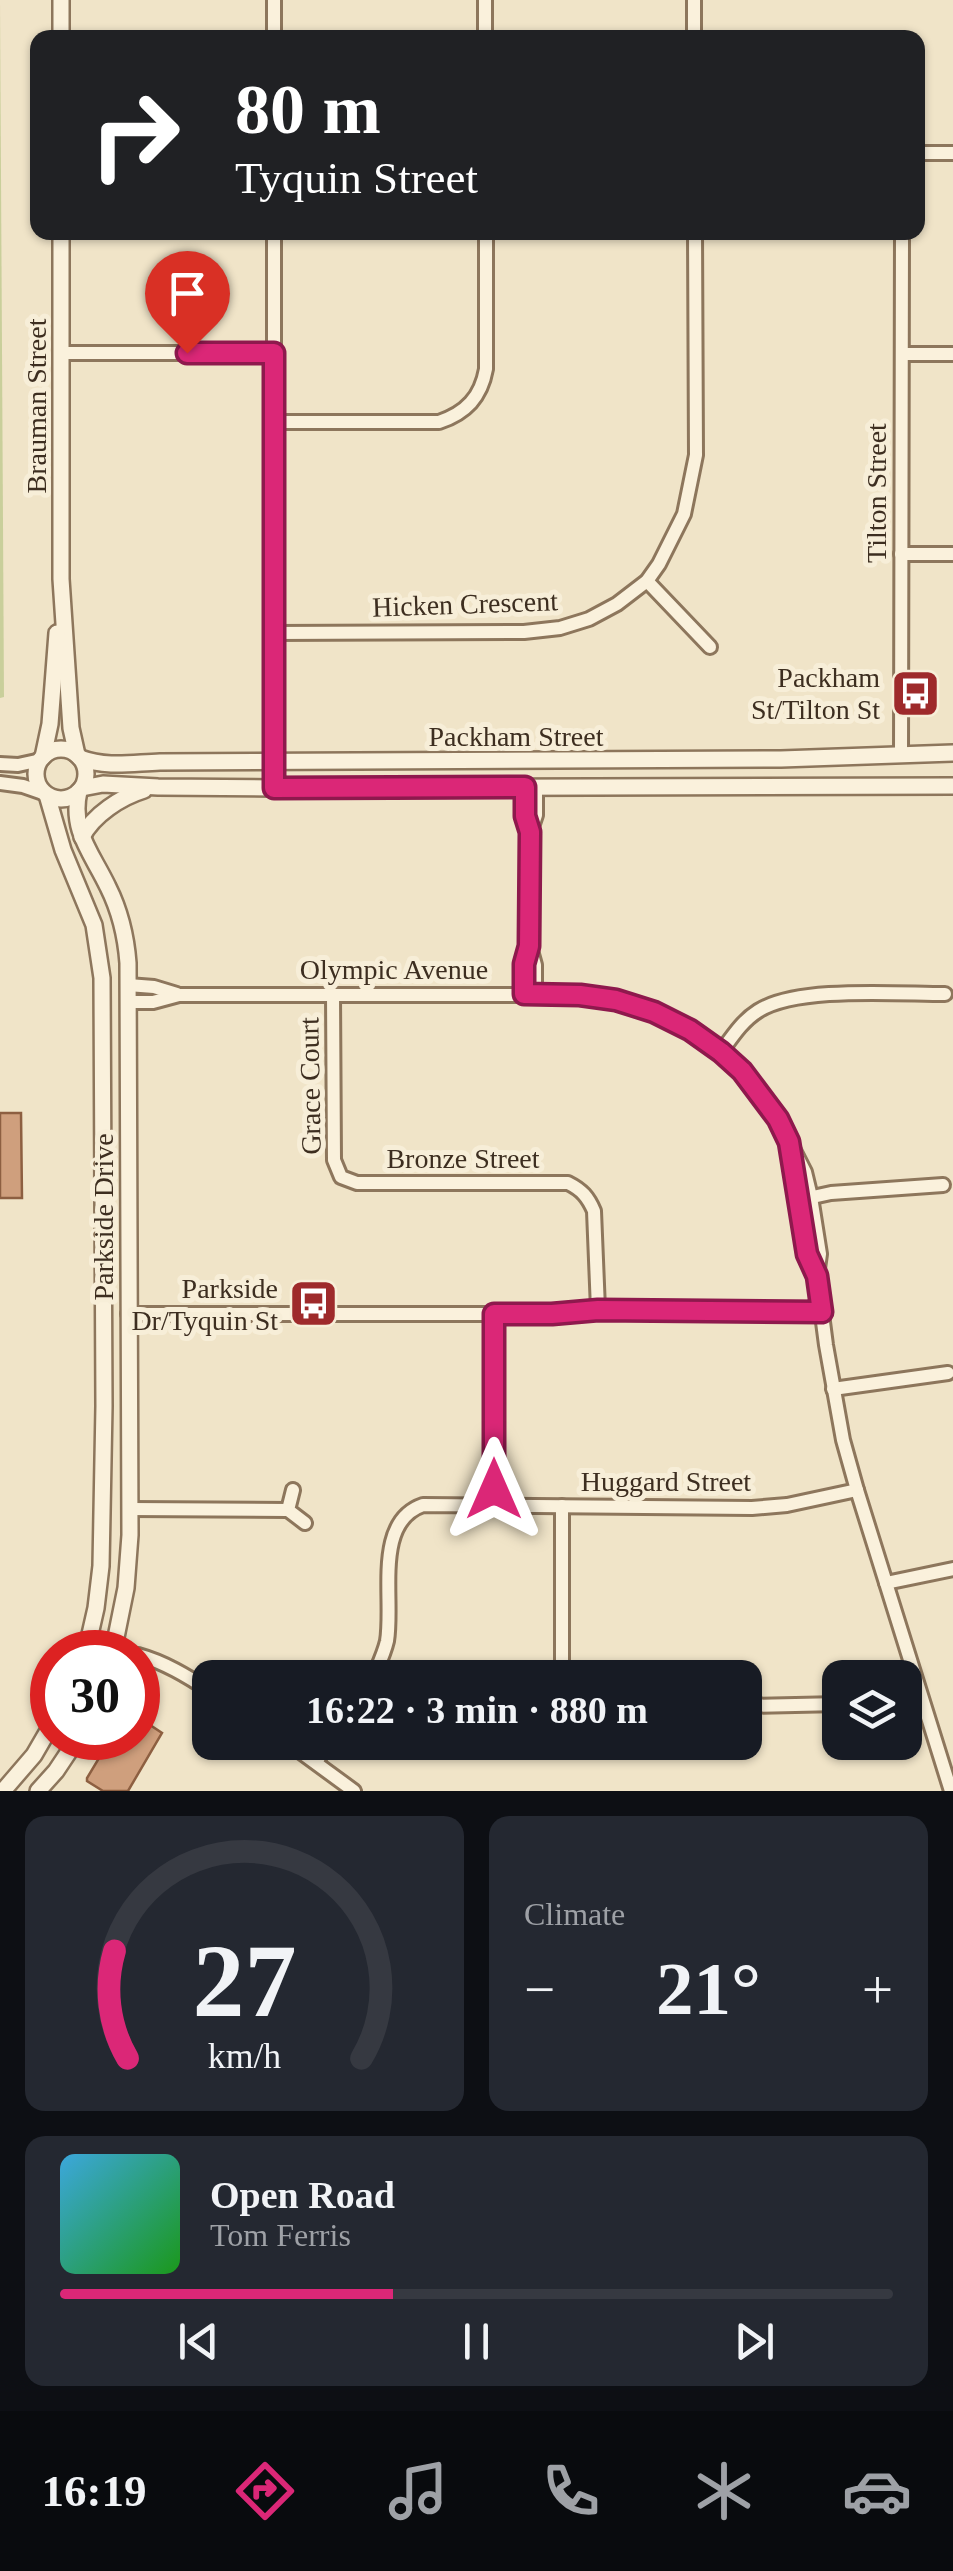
<!DOCTYPE html>
<html lang="en">
<head>
<meta charset="utf-8">
<style>
	body { margin:0; font-family:"Times New Roman",serif; background:#242831; color:#f1f3f6; height:100vh; display:flex; flex-direction:column; font-size:38px; white-space:nowrap }
	* { box-sizing:border-box; margin:0 }
	p { font-size:32px; color:#9ea1a6 }
	.icon { flex:none; width:55px; height:55px; fill:none; stroke:currentColor; stroke-width:2; stroke-linecap:round; stroke-linejoin:round }
	.map { position:relative; height:1791px; overflow:hidden }
	.details { display:flex; flex-direction:column; gap:25px; padding:25px; background:#0d0f14; flex:1 }
	.details>* { flex:none }
	.hud { position:absolute; left:30px; top:30px; width:895px; height:210px; border-radius:20px; box-shadow:0 2px 8px #0004; background:#202124; color:#fff; overflow:hidden }
	.fabs { position:absolute; left:822px; top:1660px; display:grid; gap:20px }
	.fabs a { display:grid; place-items:center; width:100px; height:100px; border-radius:20px; background:#171b24; box-shadow:0 2px 8px #0004; font-size:50px }
	.speed { position:absolute; left:30px; top:1630px; display:flex; gap:20px; font-size:50px; font-weight:700; text-align:center }
	.speed>* { display:grid; place-content:center; width:130px; height:130px; border-radius:50%; background:#171b24; box-shadow:0 2px 8px #0004; line-height:1 }
	.speed .limit { border:15px solid #d22; background:#fff; color:#111 }
	.pin { position:absolute; display:grid; place-items:center; width:85px; height:85px; color:#fff; margin:-102px -42px; border-radius:50% 50% 50% 0; rotate:-45deg; box-shadow:0 0 10px #0007 }
	.pin .icon { rotate:45deg }
	.me { position:absolute; width:110px; margin:-55px; rotate:0deg; stroke-linejoin:round; filter:drop-shadow(0 0 8px #0008) }
	.turn { display:flex; align-items:center; gap:35px; height:210px; padding:0 40px; font-size:45px }
	.turn .icon { width:130px; height:130px; stroke-width:2.5 }
	.turn b { display:block; font-size:70px; line-height:85px }
	.big { font-size:75px; font-weight:700; line-height:1.1 }
	.details .card { flex:1; display:flex; flex-direction:column; justify-content:center; gap:15px; min-width:0; padding:0 35px; border-radius:20px; background:#242831 }
	.details .dial { align-items:center; gap:0 }
	.dial svg { height:260px; overflow:visible; fill:none; stroke:#363941; stroke-width:7; stroke-linecap:round; text-anchor:middle }
	.dial text { fill:#f1f3f6; stroke:none }
	.song { display:flex; align-items:center; gap:30px }
	.cover { width:120px; height:120px; border-radius:15px; background:linear-gradient(135deg,hsl(200 70% 55%),hsl(120 70% 35%)) }
	.played { height:10px; border-radius:5px; background:linear-gradient(90deg,#db2777 40%,#363941 40%) }
	.keys { display:flex; justify-content:space-around; direction:ltr }
	.heat { display:flex; justify-content:space-between; align-items:center; font-size:55px; direction:ltr }
	.details .tiles { flex:1; display:grid; gap:25px; grid-template-columns:1fr 1fr }
	.card:last-child { grid-column:span 2 }
	.trip { position:absolute; left:192px; top:1660px; width:570px; height:100px; border-radius:20px; background:#171b24; box-shadow:0 2px 8px #0004; font-weight:700; line-height:100px; text-align:center }
	.tabs { display:flex; height:160px; justify-content:space-around; align-items:center; background:#090b0e; color:#9ea1a6 }
	.tabs .icon { width:70px; height:70px }
	.tabs .selected { color:#db2777 }
	.tabs b { font-size:45px; color:#f1f3f6 }
	.map>svg:first-child { display:block }
	.green { fill:#c9cf9b }
	.building { fill:#cf9f7d; stroke:#8d5f41; stroke-width:2.5 }
	.lines { fill:none; stroke-linecap:round; stroke-linejoin:round }
	.minor-casing { stroke:#8d765c; stroke-width:18 }
	.tertiary-casing { stroke:#8d765c; stroke-width:20 }
	.minor { stroke:#faf1dc; stroke-width:12 }
	.tertiary { stroke:#faf1dc; stroke-width:15 }
	.route-casing { stroke:#8e194d; stroke-width:25 }
	.route { stroke:#db2777; stroke-width:18 }
	.labels { text-anchor:middle; dominant-baseline:central; stroke-width:10; stroke-linejoin:round; paint-order:stroke }
	.street-label { font-size:28px; fill:#3d2e20; stroke:#f7eed8 }
	.poi-label { font-size:28px; fill:#3d2e20; stroke:#f7eed8; text-anchor:end }
</style>
</head>
<body>
<div class="map">
<svg width="953" height="1791" viewBox="0 0 953 1791">
	<rect width="100%" height="100%" fill="#f0e4c8"/>
	<!-- green -->
	<path class="green" d="M0,0L4,697L0,698Z"/>
	<!-- building -->
	<g class="building">
		<path d="M0,1113H21L22,1198H0Z"/>
		<path d="M138,1717L162,1733L128,1791H103L87,1781V1778L111,1738H138Z"/>
	</g>
	<g class="lines">
		<defs>
			<g id="minor">
				<path d="M274,0V38"/>
				<path d="M485,0V38"/>
				<path d="M694,0V38"/>
				<path d="M918,153H953"/>
				<path d="M274,232V788"/>
				<path d="M61,353H274"/>
				<path d="M902,354H953"/>
				<path d="M274,422H439C466,413 481,397 486,369V232"/>
				<path d="M901,554H953"/>
				<path d="M647,581L710,647"/>
				<path d="M273,633L524,632L560,628L589,619L617,604L647,581L659,564L684,514L696,455L695,232"/>
				<path d="M901,754L902,232"/>
				<path d="M0,764L18,765L41,760"/>
				<path d="M0,783L23,786L46,794"/>
				<path d="M531,830L536,815V787"/>
				<path d="M530,947L535,965V993"/>
				<path d="M128,985L154,987L177,994"/>
				<path d="M333,994L334,1160L341,1177L357,1183H568C582,1190 588,1197 594,1211L598,1309"/>
				<path d="M524,994V964L529,946L530,833L525,816V787"/>
				<path d="M128,1002H153L179,995H580L616,1001L655,1011L690,1030L721,1052L742,1071L778,1119L805,1172L811,1197L820,1254L817,1276L826,1345L843,1440L857,1490L951,1791"/>
				<path d="M721,1052C732,1037 742,1021 758,1011C797,986 896,994 945,994"/>
				<path d="M791,1152L807,1255L816,1274"/>
				<path d="M799,1200L831,1193L943,1185"/>
				<path d="M128,1314H552L598,1309L822,1312"/>
				<path d="M494,1314V1505"/>
				<path d="M833,1389L948,1373"/>
				<path d="M293,1490L288,1510L305,1523"/>
				<path d="M562,1506V1678"/>
				<path d="M130,1509L288,1510"/>
				<path d="M886,1583L953,1569"/>
				<path d="M138,1655C164,1662 187,1676 210,1691"/>
				<path d="M373,1678C378,1666 384,1654 387,1641C394,1599 373,1522 423,1505L752,1508L787,1505L857,1490"/>
				<path d="M745,1706L840,1704"/>
				<path d="M287,1742L354,1791"/>
				<path d="M316,1762L329,1742"/>
			</g>
			<g id="tertiary">
				<path d="M61,38V0"/>
				<path d="M61,232V579L71,728L77,755"/>
				<circle cx="61" cy="774" r="25"/>
				<path d="M43,757L50,724L57,633"/>
				<path d="M80,758C108,768 131,763 160,762L781,759L953,753"/>
				<path d="M82,788L103,784L158,787L274,788L953,786"/>
				<path d="M79,791C70,831 92,853 108,887C120,911 126,936 128,963L130,1535L126,1588L113,1652"/>
				<path d="M47,795L63,850L94,925L102,978L104,1406L101,1566L96,1608L86,1652"/>
				<path d="M82,837C93,815 121,797 144,790"/>
				<path d="M3,1791L34,1755L52,1724"/>
				<path d="M38,1791L56,1771L78,1738"/>
			</g>
		</defs>
		<!-- minor casing -->
		<use href="#minor" class="minor-casing"/>
		<!-- tertiary casing -->
		<use href="#tertiary" class="tertiary-casing"/>
		<!-- minor -->
		<use href="#minor" class="minor"/>
		<!-- tertiary -->
		<use href="#tertiary" class="tertiary"/>
	</g>
	<g class="lines">
		<defs>
			<path id="route" d="M187,353H274V788L525,787V816L530,832L529,946L524,964V994L580,995L616,1000L654,1012L690,1030L721,1052L742,1071L778,1119L789,1142L807,1254L817,1276L822,1312L598,1310L552,1314H494V1489"/>
		</defs>
		<!-- route casing -->
		<use href="#route" class="route-casing"/>
		<!-- route -->
		<use href="#route" class="route"/>
	</g>
	<!-- icons -->
	<defs>
		<symbol id="bus-square" viewBox="-11 -11 22 22"><rect x="-9" y="-9" width="18" height="18" rx="4" fill="#9e2a2b" stroke="#f7eed8"/><path d="M-5-6H5V4H4V6H2V4H-2V6H-4V4H-5ZM-3.5-4V0h7V-4ZM-3.5 1.2v1.5H-2V1.2ZM2 1.2v1.5H3.5V1.2Z" fill="#fff"/></symbol>
	</defs>
	<g fill-rule="evenodd">
		<use href="#bus-square" x="888" y="666" width="55" height="55"/>
		<use href="#bus-square" x="286" y="1276" width="55" height="55"/>
	</g>
	<g class="labels">
		<!-- street labels -->
		<g class="street-label">
			<text transform="translate(36 406) rotate(-90)">Brauman Street</text>
			<text transform="translate(876 493) rotate(-90)">Tilton Street</text>
			<text transform="translate(465 604) rotate(-2)">Hicken Crescent</text>
			<text x="516" y="736">Packham Street</text>
			<text x="394" y="969">Olympic Avenue</text>
			<text transform="translate(310 1086) rotate(-91)">Grace Court</text>
			<text x="463" y="1158">Bronze Street</text>
			<text transform="translate(103 1217) rotate(-90)">Parkside Drive</text>
			<text x="666" y="1481">Huggard Street</text>
		</g>
		<!-- poi labels -->
		<g class="poi-label">
			<text x="880" y="677">Packham<tspan x="880" dy="32">St/Tilton St</tspan></text>
			<text x="278" y="1288">Parkside<tspan x="278" dy="32">Dr/Tyquin St</tspan></text>
		</g>
	</g>
</svg>
<div class="fabs">
<a><svg class="icon" aria-label="layers" viewBox="0 0 24 24"><path d="M12 4l9 5-9 5-9-5zM3 14l9 5 9-5"/></svg></a>
</div>
<div class="speed"><div class="limit">30</div></div>
<div class="pin" style="left:187px;top:353px;background:#d93025"><svg class="icon" aria-label="arrive" viewBox="0 0 24 24"><path d="M6 21V4h12l-3 4 3 4H6"/></svg></div>
<svg class="me" style="left:494px;top:1489px" viewBox="-20 -20 40 40"><path d="M0-17L14 15 0 8-14 15z" fill="#db2777" stroke="#fff" stroke-width="4"/></svg>
<div class="trip">16:22 · 3 min · 880 m</div>
<div class="hud">
<div class="turn"><svg class="icon" aria-label="right" viewBox="0 0 24 24"><path d="M7 20v-9h11M14 6l5 5-5 5"/></svg><div><b>80 m</b>Tyquin Street</div></div>
</div>
</div>
<section class="details">
<div class="tiles">
<div class="card dial"><svg viewBox="0 0 100 80">
<path d="M14 69A42 42 0 1 1 86 69"/>
<path d="M14 69A42 42 0 0 1 10 36" stroke="#db2777"/>
<text x="50" y="56" font-size="32" font-weight="700">27</text>
<text x="50" y="72" font-size="11">km/h</text>
</svg></div>
<div class="card"><p>Climate</p>
<div class="heat"><a>−</a><b class="big">21°</b><a>+</a></div>
</div>
<div class="card">
<div class="song"><i class="cover"></i><div><b>Open Road</b><p>Tom Ferris</p></div></div>
<div class="played"></div>
<div class="keys"><svg class="icon" aria-label="previous" viewBox="0 0 24 24"><path d="M18 5L8 12l10 7zM5 5v14"/></svg><svg class="icon" aria-label="pause" viewBox="0 0 24 24"><path d="M8 5v14M16 5v14"/></svg><svg class="icon" aria-label="next" viewBox="0 0 24 24"><path d="M6 5l10 7-10 7zM19 5v14"/></svg></div>
</div>
</div>
</section>
<nav class="tabs">
<b>16:19</b>
<svg class="icon selected" aria-label="directions" viewBox="0 0 24 24"><path d="M12 3l9 9-9 9-9-9zM9 14v-3h6M13 9l2 2-2 2"/></svg>
<svg class="icon" aria-label="music" viewBox="0 0 24 24"><path d="M9 18V5l10-2v13"/><circle cx="6" cy="18" r="3"/><circle cx="16" cy="16" r="3"/></svg>
<svg class="icon" aria-label="phone" viewBox="0 0 24 24"><path d="M5 4h4l2 5-3 2q2 4 5 5l2-3 5 2v4C11 20 4 13 5 4z"/></svg>
<svg class="icon" aria-label="climate" viewBox="0 0 24 24"><path d="M12 3v18M4 7l16 10M4 17L20 7"/></svg>
<svg class="icon" aria-label="car" viewBox="0 0 24 24"><path d="M5 17H2v-5l4-1 3-4h7l3 4 3 1v5h-3M9 17h6M6 11h13"/><circle cx="7" cy="17" r="2"/><circle cx="17" cy="17" r="2"/></svg>
</nav>
</body>
</html>
